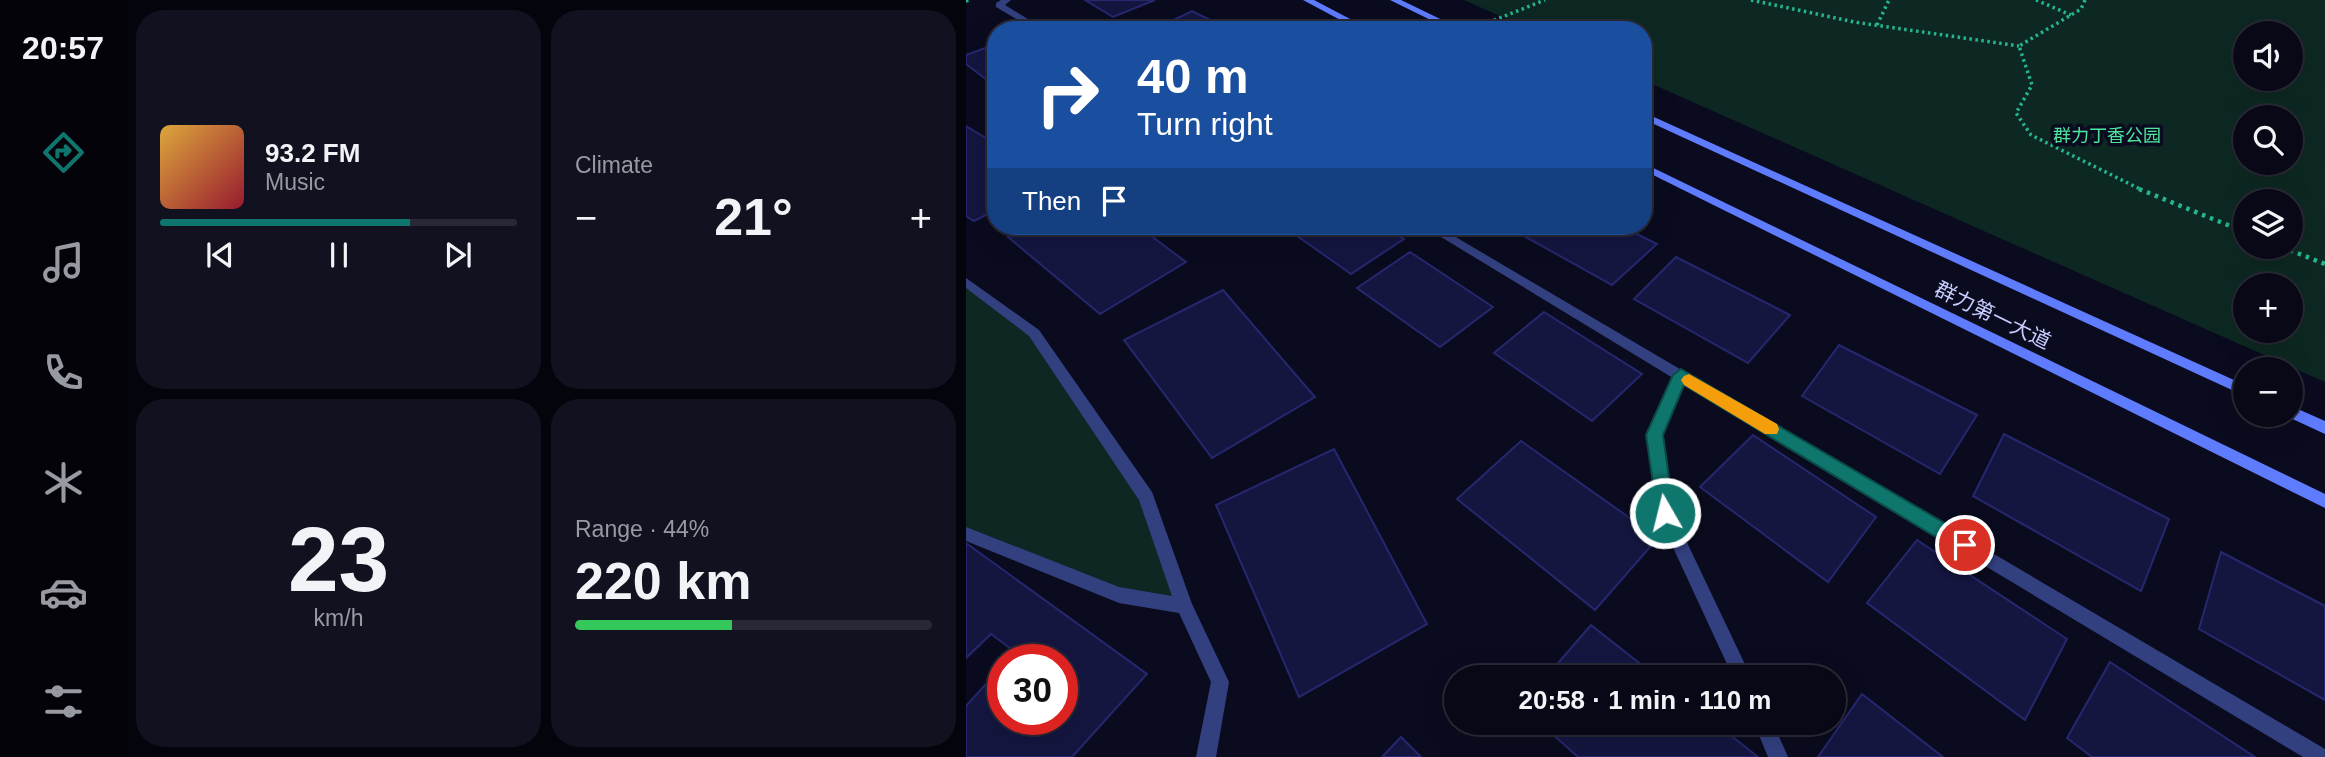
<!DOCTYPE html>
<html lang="en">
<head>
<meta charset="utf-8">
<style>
	body { margin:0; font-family:Arial,"Noto Sans SC",sans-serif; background:#11111f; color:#f1f3f6; height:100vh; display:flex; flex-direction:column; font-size:26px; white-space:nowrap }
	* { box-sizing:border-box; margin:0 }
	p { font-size:23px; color:#989aa1 }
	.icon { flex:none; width:38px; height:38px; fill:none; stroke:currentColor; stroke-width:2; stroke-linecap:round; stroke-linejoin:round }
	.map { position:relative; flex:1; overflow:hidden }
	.side { display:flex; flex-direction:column; gap:10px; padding:10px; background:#04040c; width:840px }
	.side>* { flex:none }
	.guide { position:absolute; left:21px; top:21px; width:665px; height:214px; border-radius:28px; box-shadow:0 7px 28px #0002,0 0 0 2px #292935; background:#1a4fa0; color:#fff; overflow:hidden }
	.tools { position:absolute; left:1267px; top:21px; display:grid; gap:14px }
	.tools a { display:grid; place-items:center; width:70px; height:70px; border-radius:50%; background:#080816; box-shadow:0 7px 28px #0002,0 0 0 2px #292935; font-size:35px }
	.speed { position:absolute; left:21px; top:644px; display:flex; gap:14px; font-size:35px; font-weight:700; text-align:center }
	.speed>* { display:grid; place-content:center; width:91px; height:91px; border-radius:50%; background:#080816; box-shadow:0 7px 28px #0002,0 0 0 2px #292935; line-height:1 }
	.speed .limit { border:10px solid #d22; background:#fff; color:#111 }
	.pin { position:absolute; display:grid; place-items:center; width:60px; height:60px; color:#fff; margin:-30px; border:4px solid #fff; border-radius:50%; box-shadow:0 2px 7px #0007 }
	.me { position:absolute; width:77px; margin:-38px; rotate:352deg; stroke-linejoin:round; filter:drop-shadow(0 0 5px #0008) }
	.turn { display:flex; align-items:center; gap:24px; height:147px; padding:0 35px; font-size:32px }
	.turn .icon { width:91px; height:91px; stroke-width:2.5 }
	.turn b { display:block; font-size:49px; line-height:60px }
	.then { display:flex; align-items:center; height:66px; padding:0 35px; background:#0003; gap:14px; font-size:26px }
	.big { font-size:52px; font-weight:700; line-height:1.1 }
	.side .tile { flex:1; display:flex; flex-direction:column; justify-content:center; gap:10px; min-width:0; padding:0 24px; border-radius:28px; background:#11111f }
	.side .dial { align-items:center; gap:0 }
	.dial b { font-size:91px; line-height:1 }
	.song { display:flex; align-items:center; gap:21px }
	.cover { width:84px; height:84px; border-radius:10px; background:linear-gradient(135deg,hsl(40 70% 55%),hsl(350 70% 35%)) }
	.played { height:7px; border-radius:4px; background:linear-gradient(90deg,#0f766e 70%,#292935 70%) }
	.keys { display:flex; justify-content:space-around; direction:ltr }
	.heat { display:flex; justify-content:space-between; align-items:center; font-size:38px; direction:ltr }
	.charge { height:10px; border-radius:5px; background:linear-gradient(90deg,#34c759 44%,#292935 0) }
	.side .tiles { flex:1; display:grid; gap:10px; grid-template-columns:repeat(2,1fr) }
	.trip { position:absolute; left:478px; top:665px; width:402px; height:70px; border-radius:35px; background:#080816; box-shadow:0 7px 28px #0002,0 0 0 2px #292935; font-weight:700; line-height:70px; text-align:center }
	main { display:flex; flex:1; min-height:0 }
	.tab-bar { display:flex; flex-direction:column; width:126px; justify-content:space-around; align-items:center; background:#030309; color:#989aa1 }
	.tab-bar .icon { width:49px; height:49px }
	.tab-bar .current { color:#0f766e }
	.tab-bar b { font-size:32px; color:#f1f3f6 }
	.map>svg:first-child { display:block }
	.green { fill:#0d2822; fill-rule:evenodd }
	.building { fill:#151640; stroke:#26276e; stroke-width:2 }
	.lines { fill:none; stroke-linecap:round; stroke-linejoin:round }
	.path-far1 { stroke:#25b58f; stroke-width:3.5; stroke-dasharray:2.5 3.5; stroke-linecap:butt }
	.path { stroke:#25b58f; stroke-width:4.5; stroke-dasharray:3.5 5; stroke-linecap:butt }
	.street { fill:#324080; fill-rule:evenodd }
	.secondary { fill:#5f7cff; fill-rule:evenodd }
	.route { fill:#0f766e; stroke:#0a4d48; stroke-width:2 }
	.slow { fill:#f59e0b }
	.labels { text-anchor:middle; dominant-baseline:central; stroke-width:7; stroke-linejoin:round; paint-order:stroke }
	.far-park-label { font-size:18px; fill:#4de69f; stroke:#0a0b1e }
	.street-label { font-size:21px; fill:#c8cdff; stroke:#0a0b1e }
</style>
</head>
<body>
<main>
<nav class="tab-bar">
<b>20:57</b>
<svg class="icon current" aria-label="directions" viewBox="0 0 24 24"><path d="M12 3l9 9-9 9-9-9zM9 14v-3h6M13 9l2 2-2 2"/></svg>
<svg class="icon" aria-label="music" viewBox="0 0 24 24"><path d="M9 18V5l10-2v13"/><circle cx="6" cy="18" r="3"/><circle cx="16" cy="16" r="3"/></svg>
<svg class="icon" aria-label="phone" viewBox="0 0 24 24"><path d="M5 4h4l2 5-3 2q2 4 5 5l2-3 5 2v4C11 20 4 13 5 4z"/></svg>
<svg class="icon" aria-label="climate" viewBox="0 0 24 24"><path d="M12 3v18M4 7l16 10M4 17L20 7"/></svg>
<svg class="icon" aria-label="car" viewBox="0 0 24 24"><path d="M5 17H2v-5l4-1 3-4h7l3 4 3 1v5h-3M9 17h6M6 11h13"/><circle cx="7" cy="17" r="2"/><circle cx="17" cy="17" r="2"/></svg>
<svg class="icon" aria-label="filters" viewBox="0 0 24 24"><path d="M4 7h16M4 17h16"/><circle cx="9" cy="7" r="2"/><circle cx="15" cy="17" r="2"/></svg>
</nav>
<section class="side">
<div class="tiles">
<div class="tile">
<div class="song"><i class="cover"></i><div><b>93.2 FM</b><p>Music</p></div></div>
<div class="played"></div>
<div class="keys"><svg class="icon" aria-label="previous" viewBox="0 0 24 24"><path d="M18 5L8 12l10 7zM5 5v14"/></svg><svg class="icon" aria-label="pause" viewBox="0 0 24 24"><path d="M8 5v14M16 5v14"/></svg><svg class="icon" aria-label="next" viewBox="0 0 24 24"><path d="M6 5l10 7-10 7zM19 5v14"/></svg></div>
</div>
<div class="tile"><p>Climate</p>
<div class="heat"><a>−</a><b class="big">21°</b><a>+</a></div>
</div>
<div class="tile dial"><b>23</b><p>km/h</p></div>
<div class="tile"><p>Range · 44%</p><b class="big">220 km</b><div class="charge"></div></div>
</div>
</section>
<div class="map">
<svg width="1359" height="757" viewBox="0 0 1359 757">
	<rect width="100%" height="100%" fill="#0a0b1e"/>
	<!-- green -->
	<g class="green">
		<path d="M498,0H1359V382L677,80V30H565ZM1279,33H1325V79H1279ZM1279,117H1325V163H1279ZM1279,201H1325V247H1279ZM1279,285H1325V331H1279Z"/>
		<path d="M0,282L68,333L180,497L218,606L153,595L0,534Z"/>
	</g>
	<!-- building -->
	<g class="building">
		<path d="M119,0H189L147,17Z"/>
		<path d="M226,11L264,30H187Z"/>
		<path d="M30,44V87L0,64V55Z"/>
		<path d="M0,126L30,144V210L8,221L0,216Z"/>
		<path d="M63,226H172L220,262L134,314L42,237Z"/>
		<path d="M317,226H417L438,239L385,274Z"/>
		<path d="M555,226H655L691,244L646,285L549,231Z"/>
		<path d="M444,252L527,307L474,347L391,288Z"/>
		<path d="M710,257L824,315L782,363L668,299Z"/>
		<path d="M257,290L349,397L246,458L158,340Z"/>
		<path d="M578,312L676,374L626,421L528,353Z"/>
		<path d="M873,345L1011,415L974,474L836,396Z"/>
		<path d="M1038,434L1203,519L1175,591L1007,496Z"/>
		<path d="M787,435L910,517L862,582L734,487Z"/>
		<path d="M555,441L692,538L629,610L491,499Z"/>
		<path d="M368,449L461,624L333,697L250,505Z"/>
		<path d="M951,540L1101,639L1059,720L901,603Z"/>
		<path d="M0,543L181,674L106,757H0V706L37,665V719H96V660H42L49,652L25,634L0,658Z"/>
		<path d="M1255,552L1359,606V700L1233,629Z"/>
		<path d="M625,625L691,677H580Z"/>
		<path d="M1144,662L1289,757H1126L1101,738Z"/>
		<path d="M896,694L977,757H852Z"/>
		<path d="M574,723H749L792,757H612Z"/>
		<path d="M435,737L455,757H416Z"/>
	</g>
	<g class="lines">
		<!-- path-far1 -->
		<g class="path-far1">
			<path d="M785,0L888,22L1053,46"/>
			<path d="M1070,0L1105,15"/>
			<path d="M1119,0L1115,9L1053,46L1066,85L1050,113L1065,135L1176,190"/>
			<path d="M0,1L4,0"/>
			<path d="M911,25L923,0"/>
			<path d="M511,27L579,0"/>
		</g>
		<!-- path -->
		<g class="path">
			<path d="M1173,189L1279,232"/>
			<path d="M1316,247L1359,264"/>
		</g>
		<!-- street -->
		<g class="street">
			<path d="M35,0H45L39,5L80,30H69L30,7V3Z"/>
			<path d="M457,226H471L1359,749V757H1337L718,385L695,435L707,513L785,677H767L691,513L681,435L707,378Z"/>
			<path d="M0,278L73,330L186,492L226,604L263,682L250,757H230L245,682L213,613L153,603L0,541V527L153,587L206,596L173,500L63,336L0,288Z"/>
			<path d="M788,723H807L822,757H802Z"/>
		</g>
		<!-- secondary -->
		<g class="secondary">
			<path d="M337,0H348L405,30H393Z"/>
			<path d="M424,0H435L497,30H485Z"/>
			<path d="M677,112L1279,385V396L677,119Z"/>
			<path d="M677,163L1359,494V508L677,170Z"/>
			<path d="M1325,406L1359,421V434L1320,416L1325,415Z"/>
		</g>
	</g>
	<!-- route -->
	<path class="route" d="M715,369L1006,539L1008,545L1006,551L999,553L993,551L718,385L697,435L708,513L705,518L699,521L692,518L680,435L707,375Z"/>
	<!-- slow -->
	<path class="slow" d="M723,374L811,424L813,429L811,434H799L718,385L715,380L718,376Z"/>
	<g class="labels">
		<!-- far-park labels -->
		<g class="far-park-label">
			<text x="1141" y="136">群力丁香公园</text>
		</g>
		<!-- street labels -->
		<g class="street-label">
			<text transform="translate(1027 315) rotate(26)">群力第一大道</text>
		</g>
	</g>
</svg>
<div class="tools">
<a><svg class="icon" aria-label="sound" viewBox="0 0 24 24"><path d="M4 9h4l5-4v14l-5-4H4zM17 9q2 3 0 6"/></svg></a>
<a><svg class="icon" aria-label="search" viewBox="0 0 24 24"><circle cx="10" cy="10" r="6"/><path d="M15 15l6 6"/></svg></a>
<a><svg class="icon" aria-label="layers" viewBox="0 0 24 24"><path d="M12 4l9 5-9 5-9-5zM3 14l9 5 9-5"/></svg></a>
<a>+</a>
<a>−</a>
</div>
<div class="speed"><div class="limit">30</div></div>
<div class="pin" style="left:999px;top:545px;background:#d93025"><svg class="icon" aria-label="arrive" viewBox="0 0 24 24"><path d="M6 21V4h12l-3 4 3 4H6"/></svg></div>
<svg class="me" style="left:699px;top:513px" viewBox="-20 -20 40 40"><circle r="17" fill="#0f766e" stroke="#fff" stroke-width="3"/><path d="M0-11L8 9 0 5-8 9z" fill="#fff"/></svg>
<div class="trip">20:58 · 1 min · 110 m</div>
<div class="guide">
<div class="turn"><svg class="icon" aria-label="right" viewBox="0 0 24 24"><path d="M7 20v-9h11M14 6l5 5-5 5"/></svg><div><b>40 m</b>Turn right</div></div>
<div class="then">Then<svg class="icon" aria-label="arrive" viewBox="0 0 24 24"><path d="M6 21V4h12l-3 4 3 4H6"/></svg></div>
</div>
</div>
</main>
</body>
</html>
